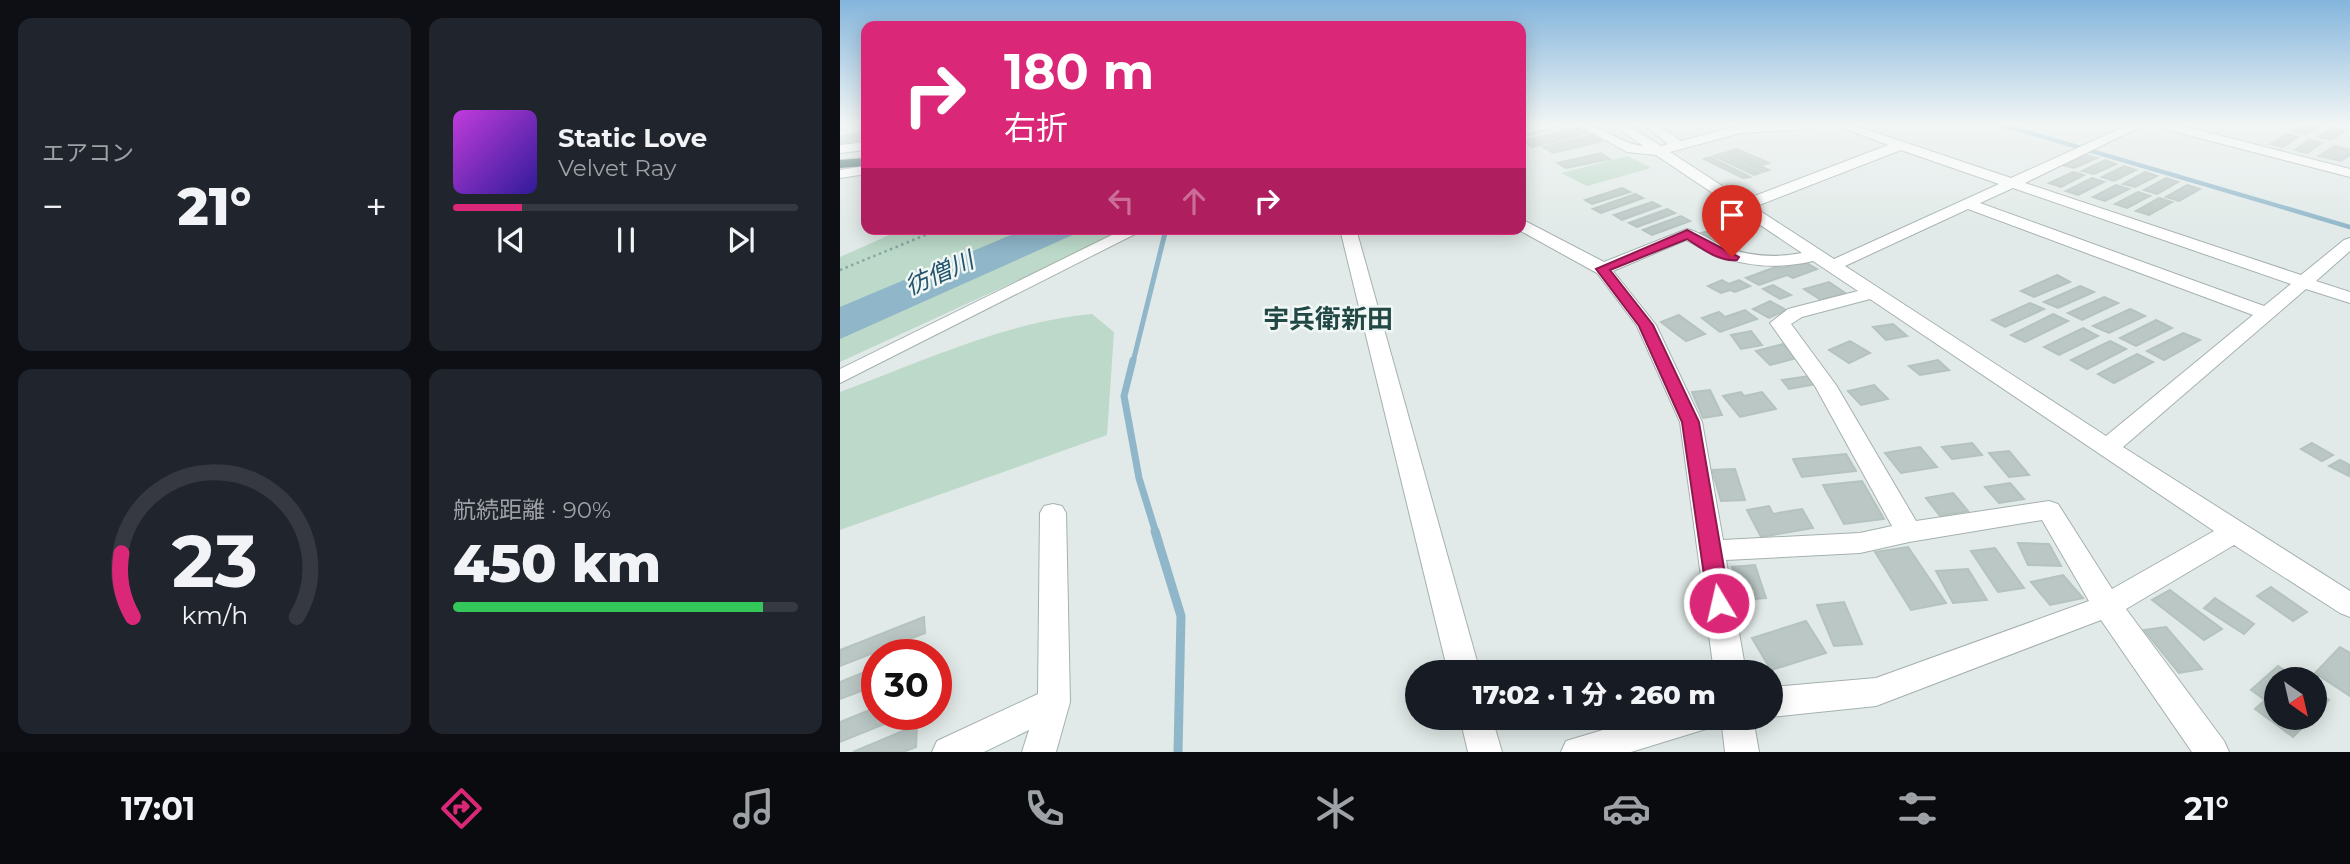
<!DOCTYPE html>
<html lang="ja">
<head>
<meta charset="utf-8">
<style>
	body { margin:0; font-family:Montserrat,"Noto Sans JP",sans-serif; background:#20242c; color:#f1f3f6; height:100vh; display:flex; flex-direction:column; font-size:26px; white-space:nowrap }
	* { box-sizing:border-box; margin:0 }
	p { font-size:23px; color:#9ea1a6 }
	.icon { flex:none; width:38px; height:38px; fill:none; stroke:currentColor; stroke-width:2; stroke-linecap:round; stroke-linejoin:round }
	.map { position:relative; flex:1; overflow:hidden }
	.panel { display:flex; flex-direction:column; gap:18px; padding:18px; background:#0d0f14; width:840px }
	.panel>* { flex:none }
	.hud { position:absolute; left:21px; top:21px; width:665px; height:214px; border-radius:14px; box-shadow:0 4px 18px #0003; background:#db2777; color:#fff; overflow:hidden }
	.needle { width:46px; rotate:146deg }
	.tools { position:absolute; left:1424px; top:667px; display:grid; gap:14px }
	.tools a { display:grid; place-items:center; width:63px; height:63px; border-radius:50%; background:#171b24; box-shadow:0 4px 18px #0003; font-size:35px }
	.speed { position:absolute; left:21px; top:639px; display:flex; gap:14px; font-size:35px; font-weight:700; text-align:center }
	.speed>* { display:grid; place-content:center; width:91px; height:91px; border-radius:50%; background:#171b24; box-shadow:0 4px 18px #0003; line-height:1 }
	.speed .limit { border:10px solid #d22; background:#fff; color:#111 }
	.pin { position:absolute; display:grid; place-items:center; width:60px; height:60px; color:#fff; margin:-72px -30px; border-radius:50% 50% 50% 0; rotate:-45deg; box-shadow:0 0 7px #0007 }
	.pin .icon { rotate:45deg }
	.me { position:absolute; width:77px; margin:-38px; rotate:351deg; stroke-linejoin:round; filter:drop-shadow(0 0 5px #0008) }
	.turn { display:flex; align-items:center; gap:24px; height:147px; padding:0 28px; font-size:32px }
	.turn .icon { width:91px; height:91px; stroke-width:2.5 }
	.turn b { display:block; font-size:49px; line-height:60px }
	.lanes { display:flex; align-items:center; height:66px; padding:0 28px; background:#0003; justify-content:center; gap:35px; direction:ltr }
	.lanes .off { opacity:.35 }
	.big { font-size:52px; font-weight:800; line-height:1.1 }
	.panel .widget { flex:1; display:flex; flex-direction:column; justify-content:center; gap:10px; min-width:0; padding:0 24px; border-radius:14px; background:#20242c }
	.panel .dial { align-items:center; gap:0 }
	.dial svg { height:182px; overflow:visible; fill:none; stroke:#363941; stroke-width:7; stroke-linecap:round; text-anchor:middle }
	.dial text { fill:#f1f3f6; stroke:none }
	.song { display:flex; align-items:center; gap:21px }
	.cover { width:84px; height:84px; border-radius:10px; background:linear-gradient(135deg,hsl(290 70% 55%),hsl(250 70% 35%)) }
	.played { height:7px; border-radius:4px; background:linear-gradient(90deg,#db2777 20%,#363941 20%) }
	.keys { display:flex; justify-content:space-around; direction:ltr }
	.heat { display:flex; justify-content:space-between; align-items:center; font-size:38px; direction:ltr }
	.charge { height:10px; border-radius:5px; background:linear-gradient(90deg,#34c759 90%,#363941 0) }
	.panel .tiles { flex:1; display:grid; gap:18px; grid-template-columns:repeat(2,1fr) }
	.trip { position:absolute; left:565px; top:660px; width:378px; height:70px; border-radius:35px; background:#171b24; box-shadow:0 4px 18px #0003; font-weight:800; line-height:70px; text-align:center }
	.menu { display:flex; height:112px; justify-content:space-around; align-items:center; background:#090b0e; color:#9ea1a6 }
	.menu .icon { width:49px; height:49px }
	.menu .selected { color:#db2777 }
	.menu b { font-size:32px; color:#f1f3f6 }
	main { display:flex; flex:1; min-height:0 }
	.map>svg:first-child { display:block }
	.green { fill:#bcd9c9 }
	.water { fill:#8fb6c9 }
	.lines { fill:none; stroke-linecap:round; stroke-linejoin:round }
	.stream-far3 { stroke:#8fb6c9; stroke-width:4.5 }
	.stream-far2 { stroke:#8fb6c9; stroke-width:5 }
	.stream-far1 { stroke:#8fb6c9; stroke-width:7 }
	.stream { stroke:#8fb6c9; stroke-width:9 }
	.building { fill:#bac7c4; stroke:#b5c3bf; stroke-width:2 }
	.minor-casing { stroke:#a5b1af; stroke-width:2 }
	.highway-casing { stroke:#bdc4c3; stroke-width:2 }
	.path { stroke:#85aaa5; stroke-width:2.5; stroke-dasharray:2.5 3.5; stroke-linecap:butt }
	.minor { fill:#fff; fill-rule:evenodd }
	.highway { fill:#336160; fill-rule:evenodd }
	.route { fill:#db2777; stroke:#8e194d; stroke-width:2 }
	.labels { text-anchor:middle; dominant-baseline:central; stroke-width:5; stroke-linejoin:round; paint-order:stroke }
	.water-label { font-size:24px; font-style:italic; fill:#25546d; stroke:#f1f7f5 }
	.quarter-label { font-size:26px; font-weight:bold; fill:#224846; stroke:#f1f7f5 }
</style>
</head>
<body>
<main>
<section class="panel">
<div class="tiles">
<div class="widget"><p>エアコン</p>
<div class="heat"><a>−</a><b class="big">21°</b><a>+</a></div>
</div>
<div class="widget">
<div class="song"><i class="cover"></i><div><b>Static Love</b><p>Velvet Ray</p></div></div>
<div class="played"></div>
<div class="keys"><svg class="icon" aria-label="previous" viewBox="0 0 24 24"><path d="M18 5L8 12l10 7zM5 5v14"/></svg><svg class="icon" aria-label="pause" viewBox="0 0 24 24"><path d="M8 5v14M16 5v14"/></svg><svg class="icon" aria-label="next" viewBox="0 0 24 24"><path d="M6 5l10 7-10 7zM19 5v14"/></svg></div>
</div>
<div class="widget dial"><svg viewBox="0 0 100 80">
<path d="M14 69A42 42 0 1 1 86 69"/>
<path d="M14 69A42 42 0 0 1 9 41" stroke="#db2777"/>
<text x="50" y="56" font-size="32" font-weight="700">23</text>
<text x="50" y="72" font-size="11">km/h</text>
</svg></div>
<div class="widget"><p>航続距離 · 90%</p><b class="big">450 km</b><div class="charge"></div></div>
</div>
</section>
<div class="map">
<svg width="1510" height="752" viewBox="0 0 1510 752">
	<rect width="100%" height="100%" fill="#e1eae8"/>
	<!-- green -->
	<g class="green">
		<path d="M788,156L811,168L747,186L721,173Z"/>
		<path d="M63,229H98L79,238L103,229H290L0,362V257Z"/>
		<path d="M252,314L274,332L267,435L0,530V392C81,362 164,322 252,314Z"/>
	</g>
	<!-- water -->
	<path class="water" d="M185,229H246L0,339V307Z"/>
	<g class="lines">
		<!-- stream-far3 -->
		<path class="stream-far3" d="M1163,125L1510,227"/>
		<!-- stream-far2 -->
		<path class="stream-far2" d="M293,362L326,229"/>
		<!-- stream-far1 -->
		<path class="stream-far1" d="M293,360L284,396L299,478L316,533"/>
		<!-- stream -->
		<path class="stream" d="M315,531L341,616L338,752"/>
	</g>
	<!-- building -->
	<g class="building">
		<path d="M1464,125H1480L1466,134L1454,131Z"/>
		<path d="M737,128L747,133L692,147L684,141Z"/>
		<path d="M1492,128L1505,131L1491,140L1479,137Z"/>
		<path d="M26,131V139L0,145V137Z"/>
		<path d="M1446,134L1458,137L1443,147L1431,144Z"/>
		<path d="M752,135L762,141L713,153L703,147Z"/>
		<path d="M1469,140L1482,143L1467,153L1455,150Z"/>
		<path d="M1494,146L1510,150V155L1501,161L1479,156Z"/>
		<path d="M896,149L929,163L923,165L890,151Z"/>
		<path d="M889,152L929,170L923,172L883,153Z"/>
		<path d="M761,153L770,159L726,168L718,163Z"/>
		<path d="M880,154L920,173L914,175L874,156Z"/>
		<path d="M1245,155L1257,158L1234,168L1223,165Z"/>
		<path d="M870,157L910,177L903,178L864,159Z"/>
		<path d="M1265,160L1276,164L1254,174L1242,171Z"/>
		<path d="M1284,166L1296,170L1274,181L1262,177Z"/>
		<path d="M1233,172L1244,175L1221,187L1209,183Z"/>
		<path d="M1305,172L1317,176L1295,187L1283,184Z"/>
		<path d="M1252,178L1264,182L1238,195L1226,191Z"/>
		<path d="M1326,178L1338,182L1317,194L1304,190Z"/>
		<path d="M1276,185L1289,189L1265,201L1253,197Z"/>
		<path d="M1347,185L1360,189L1339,201L1326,197Z"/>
		<path d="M782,188L790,192L752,204L745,200Z"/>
		<path d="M1298,192L1310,196L1287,208L1275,204Z"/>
		<path d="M795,194L803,198L761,213L753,209Z"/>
		<path d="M1319,198L1332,202L1309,215L1296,211Z"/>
		<path d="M812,202L820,206L782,220L774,215Z"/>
		<path d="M827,209L835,213L797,227L789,223Z"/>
		<path d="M841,216L850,221L812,235L803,230Z"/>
		<path d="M874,230L894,242L882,246L861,233Z"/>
		<path d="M963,261L977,269L953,278L947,275L919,285L906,278L938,266L943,268Z"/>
		<path d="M1217,275L1230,282L1194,297L1181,291Z"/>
		<path d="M882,280L889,284L899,280L910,286L895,292L890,290L881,293L868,286Z"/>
		<path d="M989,282L1005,293L981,300L964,289Z"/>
		<path d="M933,285L951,295L940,299L923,289Z"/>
		<path d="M1240,286L1254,292L1218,308L1204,302Z"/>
		<path d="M1264,297L1278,303L1242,320L1228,313Z"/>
		<path d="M930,301L946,310L929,318L913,309Z"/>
		<path d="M1190,303L1204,309L1165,327L1152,320Z"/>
		<path d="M1290,309L1305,316L1269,333L1253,326Z"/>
		<path d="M905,310L917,319L880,332L862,318L879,312L885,317Z"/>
		<path d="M1213,314L1228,321L1185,342L1171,335Z"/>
		<path d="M839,315L865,334L846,341L821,322Z"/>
		<path d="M1316,320L1332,328L1296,346L1280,338Z"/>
		<path d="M1053,324L1067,336L1046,340L1033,327Z"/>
		<path d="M1243,328L1258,336L1219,355L1204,347Z"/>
		<path d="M911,331L922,345L901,349L891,335Z"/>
		<path d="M1343,333L1360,340L1324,360L1307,351Z"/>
		<path d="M1010,341L1030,353L1009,363L989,350Z"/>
		<path d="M1270,341L1286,349L1247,369L1231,360Z"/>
		<path d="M943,344L957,358L930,365L916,351Z"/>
		<path d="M1297,354L1313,362L1274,383L1258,374Z"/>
		<path d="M1098,360L1109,370L1080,375L1069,366Z"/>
		<path d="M969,376L976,384L949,389L942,380Z"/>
		<path d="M1034,385L1048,399L1021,405L1008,391Z"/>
		<path d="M870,390L882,415L863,418L852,392Z"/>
		<path d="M901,392L904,396L922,392L936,409L900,417L883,396Z"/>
		<path d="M1132,443L1142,455L1112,459L1102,447Z"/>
		<path d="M1472,443L1493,455L1482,461L1461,449Z"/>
		<path d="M1080,447L1097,467L1061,473L1045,453Z"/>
		<path d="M1169,451L1189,475L1169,477L1149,453Z"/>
		<path d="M1006,454L1016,471L962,477L953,459Z"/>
		<path d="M1500,460L1510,465L1509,476L1489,466Z"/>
		<path d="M895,469L905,500L881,501L872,470Z"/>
		<path d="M1022,481L1044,519L1004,524L983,485Z"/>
		<path d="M1170,483L1184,499L1159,503L1145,487Z"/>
		<path d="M1113,493L1128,511L1100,516L1086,498Z"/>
		<path d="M929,506L933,514L962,509L973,528L921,537L907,510Z"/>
		<path d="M1178,543L1209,544L1221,566L1188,565Z"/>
		<path d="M1068,547L1106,603L1071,610L1035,552Z"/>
		<path d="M1155,548L1184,588L1158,592L1131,551Z"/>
		<path d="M915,565L926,598L901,600L892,567Z"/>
		<path d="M1128,569L1147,600L1113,603L1096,571Z"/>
		<path d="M1223,575L1243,598L1210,605L1191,582Z"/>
		<path d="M1431,587L1467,612L1453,621L1417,596Z"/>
		<path d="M1330,590L1382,629L1364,640L1312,600Z"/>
		<path d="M1375,598L1414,624L1404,634L1364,608Z"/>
		<path d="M1004,602L1022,644L994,646L977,605Z"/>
		<path d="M84,617L85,633L0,666V650Z"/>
		<path d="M966,621L986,653L931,670L912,638Z"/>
		<path d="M1326,627L1362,669L1339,673L1304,630Z"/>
		<path d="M1500,647L1510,653V696L1475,673Z"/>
		<path d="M1438,666L1458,679H1437V718H1472L1453,737L1415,709L1425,700L1411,690Z"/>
		<path d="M37,667V685L0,699V682Z"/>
		<path d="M1475,691L1489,700L1475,714Z"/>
		<path d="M37,707V714H69L0,742V722Z"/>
		<path d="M77,725L76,747L63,752H13Z"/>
	</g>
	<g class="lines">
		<defs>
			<g id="minor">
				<path d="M697,125H720L681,136V128Z"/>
				<path d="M739,125C765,125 779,144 803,146L774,125H788L821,146L828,144L804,125H818L841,141L901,125H973L967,129L901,133L830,152L904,200L1048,145L995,125H1013L1171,178L1288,125H1304L1185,183L1461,275L1504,240L1510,238V251L1476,281L1510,292V303L1466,289L1283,447L1510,591V617L1500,613L1394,545L1286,609L1384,741L1389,752H1352L1261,620L1036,706L931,717V687L1036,678L1249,601L1202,520L1069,542L1020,553L886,560L906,672H874L840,422L797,326L757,273L677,229H681V220L687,222L764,262L847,229C860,232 871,241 883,246C909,257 935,258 962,253L816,155L787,152ZM1061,150L1159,184L994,259L914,207ZM1173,188L1451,284L1424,306L1140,203ZM1128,209L1413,315L1266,436L1005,266ZM846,240C887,264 927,272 973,261L1018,291L948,309L930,323L975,386L1052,526L1020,533L883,540L862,422L816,325L773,271ZM1030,299L1374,531L1272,589L1218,504L1209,501L1076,521L996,385L951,324L962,317Z"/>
				<path d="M1319,125H1339L1510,169V177L1321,128Z"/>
				<path d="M26,142V150L0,153V145Z"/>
				<path d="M26,166V174L0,178V170Z"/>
				<path d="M284,229H305L0,383V369Z"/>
				<path d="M500,229H516L640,672H608Z"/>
				<path d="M213,504L222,506L226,513L230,702L216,752H182L189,730L144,752H92L97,741L198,694L200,513L204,506Z"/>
				<path d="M620,718H652L662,752H628Z"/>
				<path d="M803,718H870L866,729L791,752H721L726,741Z"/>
				<path d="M881,718H913L919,752H885Z"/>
			</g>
			<path id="highway" d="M26,158V166L0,168V160Z"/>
		</defs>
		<!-- minor casing -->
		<use href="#minor" class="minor-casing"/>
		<!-- highway casing -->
		<use href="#highway" class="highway-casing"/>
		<!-- path -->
		<path class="path" d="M0,270L100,229"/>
		<!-- minor -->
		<use href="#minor" class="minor"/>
		<!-- highway -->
		<use href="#highway" class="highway"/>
	</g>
	<!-- sky -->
	<linearGradient id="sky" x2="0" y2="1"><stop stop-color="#84b5dc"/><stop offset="0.54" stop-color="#f2f6f5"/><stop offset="1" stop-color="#f2f6f5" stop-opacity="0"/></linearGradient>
	<rect width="1510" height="230" fill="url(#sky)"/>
	<!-- route -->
	<path class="route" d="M847,230L899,257L897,260C879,262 861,248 847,239L770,270L813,325L859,422L890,603L887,610L879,612L871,610L868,603L842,422L799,326L756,269Z"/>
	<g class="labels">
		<!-- water labels -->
		<g class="water-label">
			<text transform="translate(99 273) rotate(-24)">彷僧川</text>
		</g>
		<!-- quarter labels -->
		<g class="quarter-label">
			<text x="488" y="319">宇兵衛新田</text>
		</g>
	</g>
</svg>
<div class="tools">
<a><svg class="needle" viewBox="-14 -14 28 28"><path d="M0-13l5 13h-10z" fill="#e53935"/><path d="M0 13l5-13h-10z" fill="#9ea1a6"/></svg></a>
</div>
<div class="speed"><div class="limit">30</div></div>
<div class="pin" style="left:892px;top:257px;background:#d93025"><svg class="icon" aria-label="arrive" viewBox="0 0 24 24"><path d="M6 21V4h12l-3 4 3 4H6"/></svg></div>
<svg class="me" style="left:879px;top:603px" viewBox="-20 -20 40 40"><circle r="17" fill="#db2777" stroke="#fff" stroke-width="3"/><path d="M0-11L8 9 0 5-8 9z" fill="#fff"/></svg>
<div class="trip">17:02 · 1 分 · 260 m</div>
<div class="hud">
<div class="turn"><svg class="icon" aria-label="right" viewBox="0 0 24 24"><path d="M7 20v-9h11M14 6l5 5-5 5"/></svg><div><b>180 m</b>右折</div></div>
<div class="lanes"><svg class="icon off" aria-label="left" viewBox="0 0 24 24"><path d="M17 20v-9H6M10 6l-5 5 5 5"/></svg><svg class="icon off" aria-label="ahead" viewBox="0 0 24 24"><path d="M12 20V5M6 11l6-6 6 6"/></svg><svg class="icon" aria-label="right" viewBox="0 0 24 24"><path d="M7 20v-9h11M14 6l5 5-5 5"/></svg></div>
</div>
</div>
</main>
<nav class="menu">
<b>17:01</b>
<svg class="icon selected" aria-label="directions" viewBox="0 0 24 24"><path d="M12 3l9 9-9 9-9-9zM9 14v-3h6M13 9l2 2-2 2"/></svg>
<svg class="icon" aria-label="music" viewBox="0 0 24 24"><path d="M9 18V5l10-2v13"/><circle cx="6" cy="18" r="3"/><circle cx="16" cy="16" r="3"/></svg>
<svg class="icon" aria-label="phone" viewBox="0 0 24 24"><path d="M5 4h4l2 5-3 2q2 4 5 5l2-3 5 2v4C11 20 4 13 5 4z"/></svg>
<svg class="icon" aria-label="climate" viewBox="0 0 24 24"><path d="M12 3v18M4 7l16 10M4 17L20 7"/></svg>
<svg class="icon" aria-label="car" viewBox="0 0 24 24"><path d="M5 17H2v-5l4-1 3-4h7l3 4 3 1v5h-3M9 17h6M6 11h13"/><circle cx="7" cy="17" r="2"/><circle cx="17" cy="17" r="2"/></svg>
<svg class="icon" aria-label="filters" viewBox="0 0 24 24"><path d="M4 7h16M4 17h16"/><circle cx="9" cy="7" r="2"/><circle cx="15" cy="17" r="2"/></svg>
<b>21°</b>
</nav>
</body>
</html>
